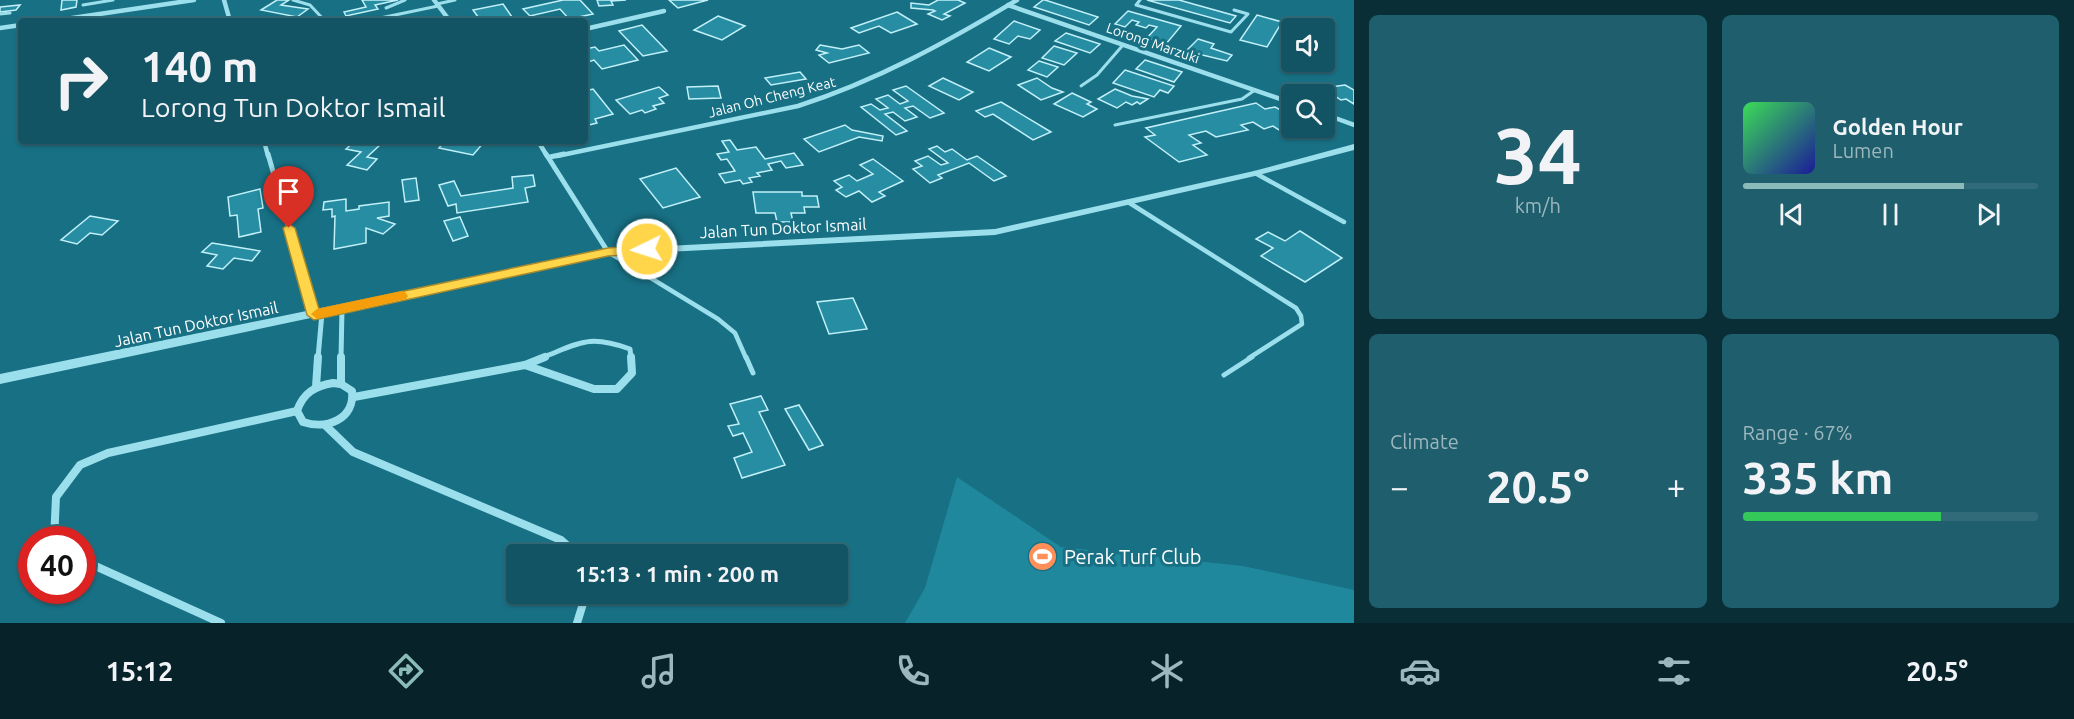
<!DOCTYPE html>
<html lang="en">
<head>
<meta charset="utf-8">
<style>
	body { margin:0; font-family:Ubuntu,sans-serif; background:#1f5e6c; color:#f1f3f6; height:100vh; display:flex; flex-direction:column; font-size:22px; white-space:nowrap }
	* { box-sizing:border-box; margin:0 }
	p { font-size:20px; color:#9cb7be }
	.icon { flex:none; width:33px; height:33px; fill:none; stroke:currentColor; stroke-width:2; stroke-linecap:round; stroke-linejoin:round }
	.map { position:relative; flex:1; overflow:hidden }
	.drawer { display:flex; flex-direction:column; gap:15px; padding:15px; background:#0a2e36; width:720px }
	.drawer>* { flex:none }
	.hud { position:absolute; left:18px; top:18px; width:570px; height:126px; border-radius:6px; box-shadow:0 2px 4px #0004,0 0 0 2px #316a78; background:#125463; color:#f1f3f6; overflow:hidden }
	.controls { position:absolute; left:1281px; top:18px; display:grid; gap:12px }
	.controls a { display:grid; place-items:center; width:54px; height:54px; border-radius:6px; background:#125463; box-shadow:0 2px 4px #0004,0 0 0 2px #316a78; font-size:30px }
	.speed { position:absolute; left:18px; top:526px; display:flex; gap:12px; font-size:30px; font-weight:700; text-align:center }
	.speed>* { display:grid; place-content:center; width:78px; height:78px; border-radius:50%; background:#125463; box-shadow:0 2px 4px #0004,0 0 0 2px #316a78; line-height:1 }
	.speed .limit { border:9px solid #d22; background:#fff; color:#111 }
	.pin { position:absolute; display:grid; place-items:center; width:51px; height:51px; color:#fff; margin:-62px -26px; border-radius:50% 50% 50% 0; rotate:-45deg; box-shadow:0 0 6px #0007 }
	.pin .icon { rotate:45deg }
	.me { position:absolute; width:66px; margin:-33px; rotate:266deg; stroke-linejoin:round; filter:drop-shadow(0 0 4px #0008) }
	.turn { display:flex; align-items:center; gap:21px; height:126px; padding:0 24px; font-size:27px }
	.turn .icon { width:78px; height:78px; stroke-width:2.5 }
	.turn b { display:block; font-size:42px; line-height:51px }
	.big { font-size:45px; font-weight:700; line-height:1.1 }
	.drawer .card { flex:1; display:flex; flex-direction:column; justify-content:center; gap:9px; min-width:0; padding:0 21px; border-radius:9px; background:#1f5e6c }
	.drawer .dial { align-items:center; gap:0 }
	.dial b { font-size:78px; line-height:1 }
	.song { display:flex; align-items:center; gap:18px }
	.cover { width:72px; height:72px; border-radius:9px; background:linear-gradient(135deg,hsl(130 70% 55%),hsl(240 70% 35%)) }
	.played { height:6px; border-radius:3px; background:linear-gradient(90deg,#8bbbb9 75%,#316a78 75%) }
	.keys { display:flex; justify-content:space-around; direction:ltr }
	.heat { display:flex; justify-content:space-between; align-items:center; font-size:33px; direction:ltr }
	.charge { height:9px; border-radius:4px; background:linear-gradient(90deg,#34c759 67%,#316a78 0) }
	.drawer .tiles { flex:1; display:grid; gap:15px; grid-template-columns:repeat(2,1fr) }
	.trip { position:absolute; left:506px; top:544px; width:342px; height:60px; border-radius:6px; background:#125463; box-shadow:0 2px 4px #0004,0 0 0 2px #316a78; font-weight:700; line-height:60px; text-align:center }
	.menu { display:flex; height:96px; justify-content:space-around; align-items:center; background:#072228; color:#9cb7be }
	.menu .icon { width:42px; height:42px }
	.menu .selected { color:#8bbbb9 }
	.menu b { font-size:27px; color:#f1f3f6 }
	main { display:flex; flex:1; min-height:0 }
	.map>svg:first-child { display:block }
	.green { fill:#20889d }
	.building { fill:#268da2; stroke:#c2f0f9; stroke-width:1.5 }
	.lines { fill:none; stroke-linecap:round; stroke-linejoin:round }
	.service-far2 { stroke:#9cdfec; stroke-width:3 }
	.service-far1 { stroke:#9cdfec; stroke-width:4.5 }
	.service { stroke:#9cdfec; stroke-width:5 }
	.minor-far2 { stroke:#9cdfec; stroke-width:4.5 }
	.minor-far1 { stroke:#9cdfec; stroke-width:5 }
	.minor { stroke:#9cdfec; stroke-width:8 }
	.tertiary { fill:#9cdfec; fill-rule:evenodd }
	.route { fill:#ffd54a; stroke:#a68a30; stroke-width:1.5 }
	.slow { fill:#f59e0b }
	.labels { text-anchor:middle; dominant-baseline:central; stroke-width:6; stroke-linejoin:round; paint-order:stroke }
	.far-street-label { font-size:14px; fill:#fff; stroke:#187084 }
	.street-label { font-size:16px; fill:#fff; stroke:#187084 }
	.near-poi-label { font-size:20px; fill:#fff; stroke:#187084; text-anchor:start }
</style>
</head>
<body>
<main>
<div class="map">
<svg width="1354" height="623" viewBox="0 0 1354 623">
	<rect width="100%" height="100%" fill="#187084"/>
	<!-- green -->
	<path class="green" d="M957,477L1061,547L1243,566L1354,590V623H905L925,588Z"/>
	<!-- building -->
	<g class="building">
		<path d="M62,0H77L76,7L61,10Z"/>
		<path d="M277,0H289L281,5L308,9L297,17L261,10Z"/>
		<path d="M362,0H398L375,5L378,9L346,16L344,12L366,7Z"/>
		<path d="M563,0H580L593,14L569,19L560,9L530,16L523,9Z"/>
		<path d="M597,0H626L611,1L613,5L599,6Z"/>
		<path d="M669,0H708L678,8Z"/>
		<path d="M938,0H958L965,3L944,14L950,16L942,20L928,14L935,11L933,10L911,8V3L929,5Z"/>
		<path d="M1043,0H1045L1098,17L1089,25L1034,7Z"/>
		<path d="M1147,0H1179L1236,16L1230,23Z"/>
		<path d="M503,4L512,17L481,21L473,10Z"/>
		<path d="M20,5L16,10L0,12V7Z"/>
		<path d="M1128,11L1181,26L1166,44L1147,38L1157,27L1149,25L1146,28L1136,25L1139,22L1132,20L1125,27L1115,24Z"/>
		<path d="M897,12L917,24L891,33L879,26L859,33L851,28Z"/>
		<path d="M1257,15L1282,22L1267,47L1240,40Z"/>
		<path d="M718,16L745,26L722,40L694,30Z"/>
		<path d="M1014,21L1040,30L1030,39L1018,36L1009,44L994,39Z"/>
		<path d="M642,25L667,51L643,56L619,31Z"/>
		<path d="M1066,33L1100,44L1090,53L1055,41Z"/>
		<path d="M1198,39L1214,44L1211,48L1232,55L1227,61L1186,51Z"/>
		<path d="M624,45L638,60L602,69L594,60L585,63V49L595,47L599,51Z"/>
		<path d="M820,45L842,49L859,45L869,53L829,63L819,55L827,53L816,50Z"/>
		<path d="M1054,46L1077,53L1064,65L1042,58Z"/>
		<path d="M989,48L1011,57L989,71L967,62Z"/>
		<path d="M1145,60L1182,72L1174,82L1136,69Z"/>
		<path d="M1039,61L1058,67L1047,77L1028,70Z"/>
		<path d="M1125,70L1174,86L1168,93L1160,90L1154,97L1113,83Z"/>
		<path d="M800,72L806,79L771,85L765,78Z"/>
		<path d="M943,78L973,92L959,100L929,86Z"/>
		<path d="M1037,78L1052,88L1063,92L1041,100L1018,85Z"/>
		<path d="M1345,85L1354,90V104L1346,99L1341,100L1323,88Z"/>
		<path d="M718,86L721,98L689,99L687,87Z"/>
		<path d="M906,86L944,113L930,118L913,106L905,108L917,117L905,121L893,112L885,114L907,131L896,135L861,107L871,104L880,110L888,108L876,99L888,95L900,104L908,101L893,90Z"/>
		<path d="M659,87L668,95L659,98L664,103L653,106L656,109L645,113L642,110L630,114L616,100Z"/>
		<path d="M593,89L613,114L595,119L597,123L585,126V91Z"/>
		<path d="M1115,89L1132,96L1148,99L1140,104L1137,102L1132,105L1126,102L1117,108L1098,99Z"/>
		<path d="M1072,93L1091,102L1087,104L1097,109L1083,117L1054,104Z"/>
		<path d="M1001,102L1051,132L1033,140L993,114L985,117L976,111Z"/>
		<path d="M1256,103L1265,109L1275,107L1292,116V128H1310L1316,131L1290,137L1273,126L1264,129L1253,122L1241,125L1248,130L1216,137L1206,131L1189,135L1201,143L1193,145L1207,155L1179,162L1145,137L1155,135L1146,128Z"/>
		<path d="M845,125L852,130L883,136L882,141L859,137L819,152L804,139Z"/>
		<path d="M730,140L737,150L756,147L765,159L794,153L803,165L786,168L781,161L768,164L772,170L757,173L760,176L749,178L752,182L743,184L740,180L725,183L719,174L735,171L727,159L721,160L717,154L729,152L722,141Z"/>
		<path d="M355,141L381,144L367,157L377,159L367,170L347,165L361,152L346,149Z"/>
		<path d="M437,141H485L473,155L439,148L444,142Z"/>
		<path d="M937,146L945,152L952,149L967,160L977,156L1006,176L994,181L969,163L938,175L942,178L930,183L913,169L922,166L915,161L928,156L941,165L948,163L929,149Z"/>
		<path d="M873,159L903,181L879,192L885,196L872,202L859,191L846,197L836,190L842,187L834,181L849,175L857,181L873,174L860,165Z"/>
		<path d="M676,168L700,197L663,208L640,179Z"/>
		<path d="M533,175L535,186L525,188L528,202L457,213L456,204L448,206L439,185L454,181L461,196L513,188L512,177Z"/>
		<path d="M416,178L419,200L405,202L402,180Z"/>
		<path d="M260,189L263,208L258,209L261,232L239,237L237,215L230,216L228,197Z"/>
		<path d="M753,192H802V196H817L819,207H804L805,213H791L793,222H777L775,213H756Z"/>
		<path d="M346,199V211L359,209V206L389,202V216L377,218L395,224L383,234L366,228V243L334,249L335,216L332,217V209L323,210L324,202Z"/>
		<path d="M90,216L118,221L102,235L90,233L77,244L61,240Z"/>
		<path d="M460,217L468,236L453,241L444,221Z"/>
		<path d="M1300,231L1342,258L1305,282L1261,256L1273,248L1256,239L1268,232L1285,241Z"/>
		<path d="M212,243L260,251L252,261L234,258L223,269L207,266L217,255L202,252Z"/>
		<path d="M853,298L867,329L829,334L817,302Z"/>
		<path d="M761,396L768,410L759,412L785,465L742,478L734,458L752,452L743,433L733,436L728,426L739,424L730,404Z"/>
		<path d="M799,405L823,445L809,450L785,409Z"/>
	</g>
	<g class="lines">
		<!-- service-far2 -->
		<g class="service-far2">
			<path d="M293,0L310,5L325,21"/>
			<path d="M1140,0L1136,5L1231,32L1248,14L1234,10"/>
			<path d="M437,4L455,0"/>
			<path d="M83,5L113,0"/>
			<path d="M386,8L405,0"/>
			<path d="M0,14L10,13"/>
			<path d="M366,21L438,6"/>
			<path d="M1081,86L1097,75L1123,45"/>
			<path d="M1115,125L1242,99L1255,90"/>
		</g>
		<!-- service-far1 -->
		<g class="service-far1">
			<path d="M1255,173L1344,222"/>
			<path d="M1128,202L1296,308L1301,316L1302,324L1249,358"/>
			<path d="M608,252L718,319L735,333L746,358"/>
		</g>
		<!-- service -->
		<g class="service">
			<path d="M746,357L753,373"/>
			<path d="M1224,375L1252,357"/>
		</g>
		<!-- minor-far2 -->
		<g class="minor-far2">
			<path d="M224,0L230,21"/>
			<path d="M434,0L450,21"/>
			<path d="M1008,5L1292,103"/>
			<path d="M52,21L194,0"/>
			<path d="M0,28L21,25"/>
			<path d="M585,29L664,11"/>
			<path d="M1324,114L1354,125"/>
			<path d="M264,141L268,156"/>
			<path d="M538,141L547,156"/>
			<path d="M557,156L798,106C876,81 947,42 1017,0"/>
		</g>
		<!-- minor-far1 -->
		<g class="minor-far1">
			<path d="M268,154L314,315"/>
			<path d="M546,154L608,252"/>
			<path d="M550,157L564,154"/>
			<path d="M318,358L322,313"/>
			<path d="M341,358L342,309"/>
			<path d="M541,358C580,343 588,334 630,349L631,358"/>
		</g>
		<!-- minor -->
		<g class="minor">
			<path d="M525,365L594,389H617L632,373L631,357"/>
			<path d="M525,365L545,357"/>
			<path d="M333,383L341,384L352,391C355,419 327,430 303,422L297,411C303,393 315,386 333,383Z"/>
			<path d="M341,384V357"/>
			<path d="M316,387L318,357"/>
			<path d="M354,397L525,365"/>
			<path d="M326,426L353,452L561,540L578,555"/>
			<path d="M54,540L56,497L80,465L108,453L297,411"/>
			<path d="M82,560L221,623"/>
			<path d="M577,623L586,594"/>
		</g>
		<!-- tertiary -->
		<path class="tertiary" d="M1354,144V150L1255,176L995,235L608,255L0,384V374L608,249L995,229L1254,171Z"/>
	</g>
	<!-- route -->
	<path class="route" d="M289,224L295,228L319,309L608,248L647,245L653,249L647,254L608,256L314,320L307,315L283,228Z"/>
	<!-- slow -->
	<path class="slow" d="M402,291L406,293L408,296L406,299L317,319L311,314L317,309Z"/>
	<!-- icons -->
	<defs>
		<symbol id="stadium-disc" viewBox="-11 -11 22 22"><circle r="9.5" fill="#ff8f58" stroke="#187084"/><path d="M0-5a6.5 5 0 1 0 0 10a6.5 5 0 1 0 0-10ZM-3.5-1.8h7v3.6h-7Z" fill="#fff"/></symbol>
	</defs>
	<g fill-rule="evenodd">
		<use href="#stadium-disc" x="1026" y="540" width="33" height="33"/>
	</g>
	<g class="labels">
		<!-- far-street labels -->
		<g class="far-street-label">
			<text transform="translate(1153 43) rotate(19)">Lorong Marzuki</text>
			<text transform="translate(772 97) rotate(-14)">Jalan Oh Cheng Keat</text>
		</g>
		<!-- street labels -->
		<g class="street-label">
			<text transform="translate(783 228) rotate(-3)">Jalan Tun Doktor Ismail</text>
			<text transform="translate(196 324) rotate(-12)">Jalan Tun Doktor Ismail</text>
		</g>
		<!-- near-poi labels -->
		<g class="near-poi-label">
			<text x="1064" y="556">Perak Turf Club</text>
		</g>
	</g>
</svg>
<div class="controls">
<a><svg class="icon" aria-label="sound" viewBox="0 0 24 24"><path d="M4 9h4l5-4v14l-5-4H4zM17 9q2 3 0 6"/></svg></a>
<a><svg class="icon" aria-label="search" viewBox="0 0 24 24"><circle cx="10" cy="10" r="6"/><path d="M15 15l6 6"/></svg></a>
</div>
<div class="speed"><div class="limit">40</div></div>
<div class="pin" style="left:289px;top:228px;background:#d93025"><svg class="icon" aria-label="arrive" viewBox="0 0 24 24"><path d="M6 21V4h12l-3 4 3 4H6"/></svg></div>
<svg class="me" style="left:647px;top:249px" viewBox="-20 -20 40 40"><circle r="17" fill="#ffd54a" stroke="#fff" stroke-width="3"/><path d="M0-11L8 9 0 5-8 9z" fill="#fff"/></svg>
<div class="trip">15:13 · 1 min · 200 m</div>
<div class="hud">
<div class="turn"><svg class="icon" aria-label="right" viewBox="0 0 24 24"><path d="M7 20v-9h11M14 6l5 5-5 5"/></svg><div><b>140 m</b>Lorong Tun Doktor Ismail</div></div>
</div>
</div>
<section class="drawer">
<div class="tiles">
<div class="card dial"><b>34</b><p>km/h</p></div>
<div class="card">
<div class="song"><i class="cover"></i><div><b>Golden Hour</b><p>Lumen</p></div></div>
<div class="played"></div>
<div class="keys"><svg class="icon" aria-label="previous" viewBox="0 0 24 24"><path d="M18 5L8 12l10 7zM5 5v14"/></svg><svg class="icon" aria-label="pause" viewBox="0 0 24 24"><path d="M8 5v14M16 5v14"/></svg><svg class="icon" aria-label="next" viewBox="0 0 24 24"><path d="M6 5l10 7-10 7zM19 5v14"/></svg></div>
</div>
<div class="card"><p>Climate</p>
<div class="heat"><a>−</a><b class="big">20.5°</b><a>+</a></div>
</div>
<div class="card"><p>Range · 67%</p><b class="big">335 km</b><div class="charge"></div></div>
</div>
</section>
</main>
<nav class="menu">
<b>15:12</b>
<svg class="icon selected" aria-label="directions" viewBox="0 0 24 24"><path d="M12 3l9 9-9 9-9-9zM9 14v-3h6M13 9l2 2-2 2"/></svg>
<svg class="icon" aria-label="music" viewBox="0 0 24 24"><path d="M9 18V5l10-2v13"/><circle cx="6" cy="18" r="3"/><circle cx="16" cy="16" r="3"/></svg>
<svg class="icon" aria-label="phone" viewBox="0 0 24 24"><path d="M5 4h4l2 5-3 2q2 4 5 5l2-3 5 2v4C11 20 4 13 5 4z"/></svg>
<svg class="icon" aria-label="climate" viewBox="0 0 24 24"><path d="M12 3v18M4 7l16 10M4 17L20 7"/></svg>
<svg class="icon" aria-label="car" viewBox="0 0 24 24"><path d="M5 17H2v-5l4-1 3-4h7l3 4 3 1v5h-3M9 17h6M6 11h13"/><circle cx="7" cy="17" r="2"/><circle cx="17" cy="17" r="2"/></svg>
<svg class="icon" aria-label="filters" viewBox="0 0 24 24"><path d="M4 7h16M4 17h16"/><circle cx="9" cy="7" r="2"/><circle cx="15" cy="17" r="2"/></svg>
<b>20.5°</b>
</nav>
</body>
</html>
